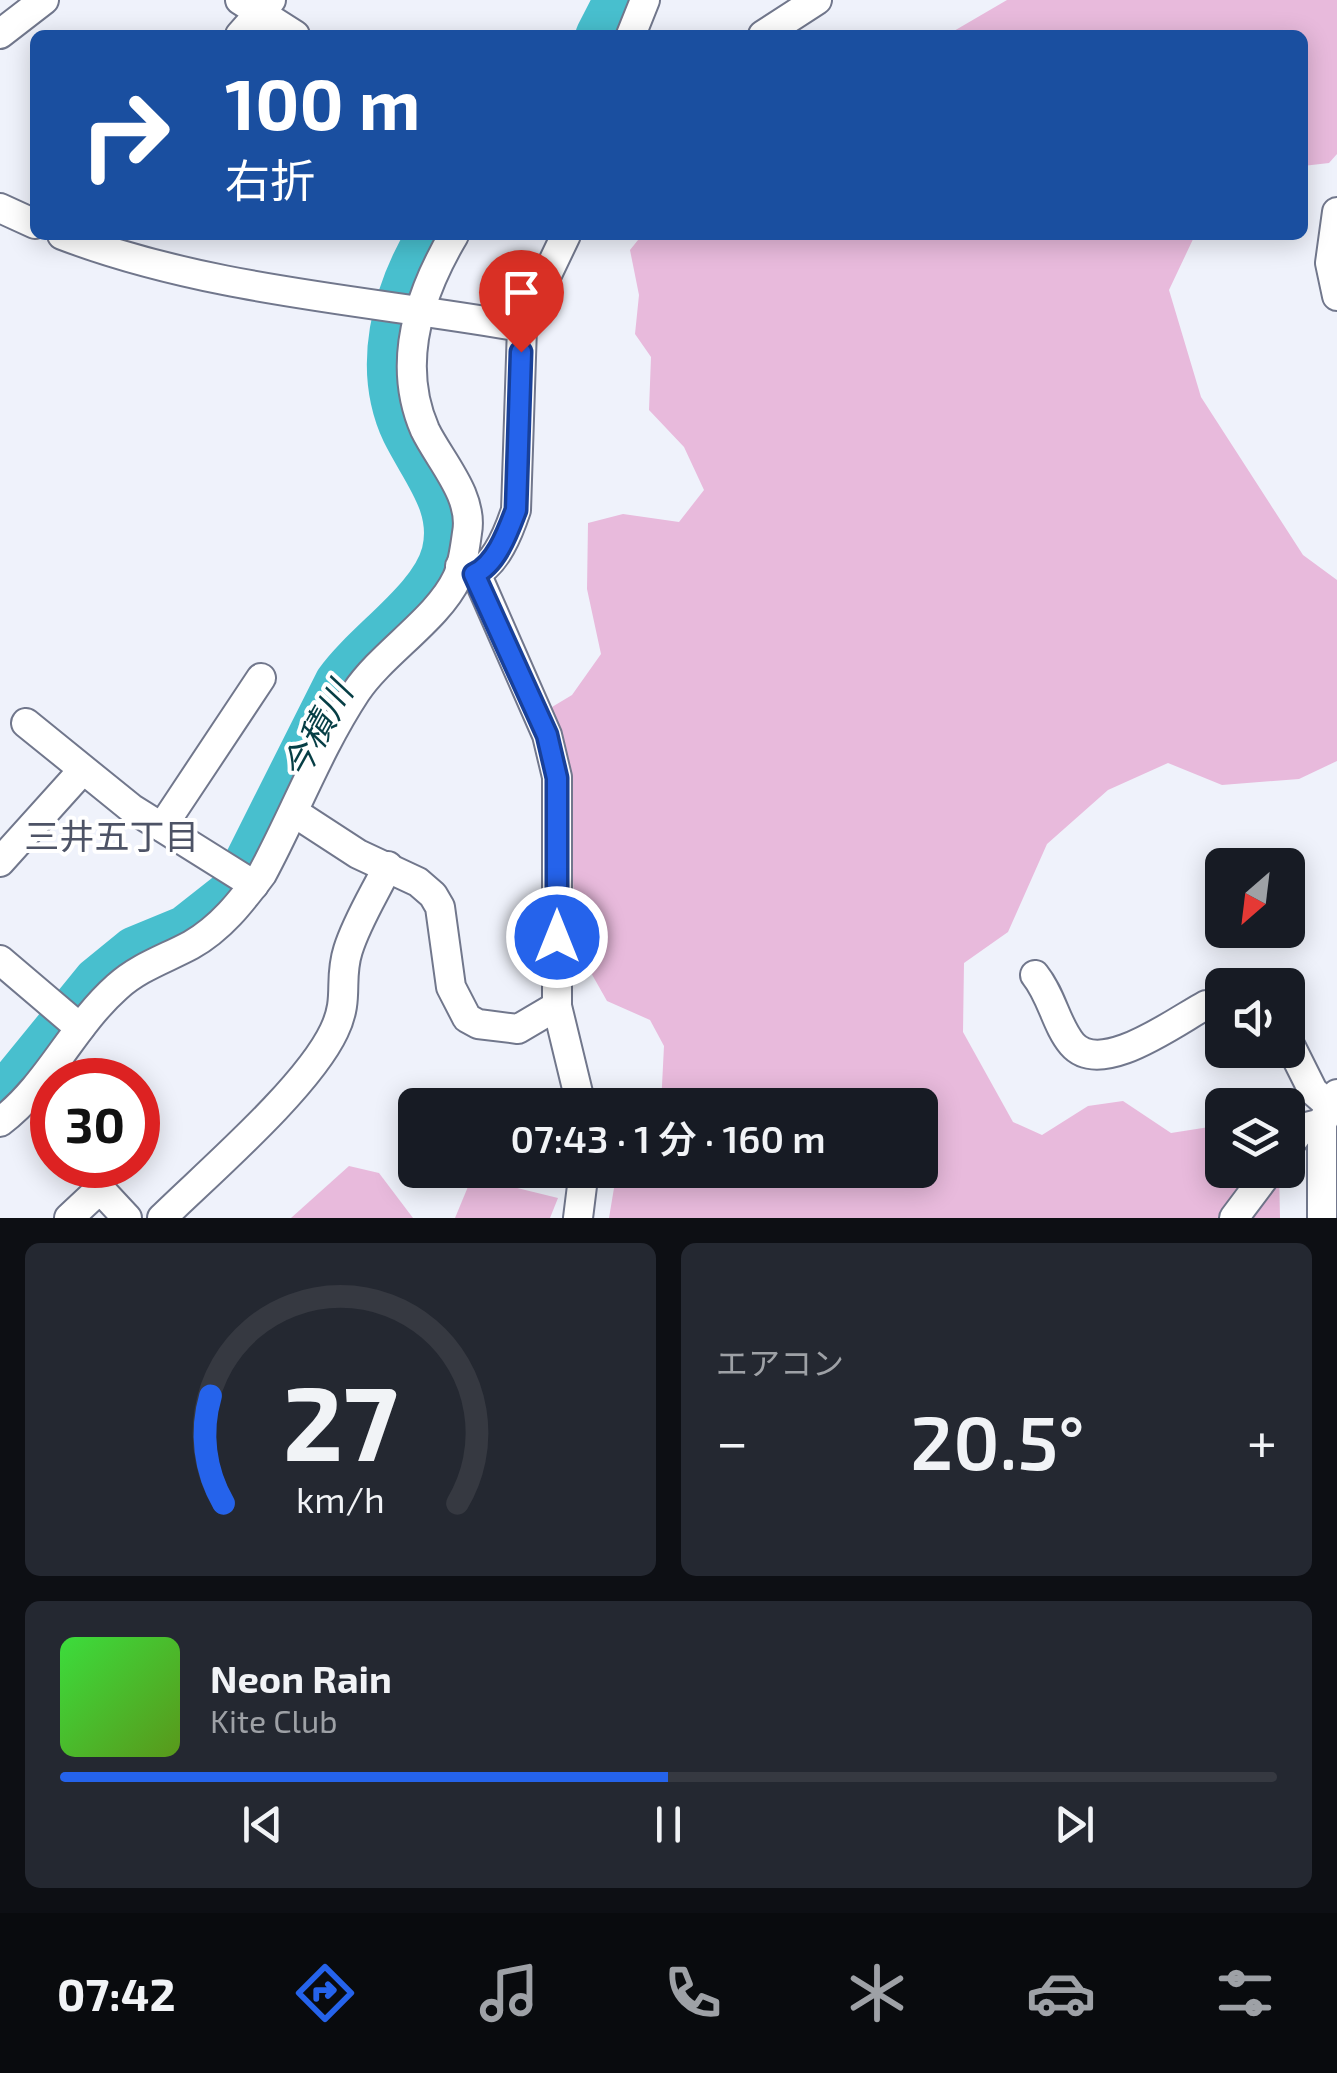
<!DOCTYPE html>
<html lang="ja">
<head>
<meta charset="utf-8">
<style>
	body { margin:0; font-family:"Exo 2","Noto Sans JP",sans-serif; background:#242831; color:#f1f3f6; height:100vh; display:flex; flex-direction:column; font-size:38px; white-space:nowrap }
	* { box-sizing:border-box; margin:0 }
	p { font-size:32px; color:#9ea1a6 }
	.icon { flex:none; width:55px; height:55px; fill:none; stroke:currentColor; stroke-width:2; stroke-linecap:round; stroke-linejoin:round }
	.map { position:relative; height:1218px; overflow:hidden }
	.details { display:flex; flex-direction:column; gap:25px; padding:25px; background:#0d0f14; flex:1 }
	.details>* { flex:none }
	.hud { position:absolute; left:30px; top:30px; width:1278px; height:210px; border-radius:15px; box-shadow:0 5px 25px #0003; background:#1a4fa0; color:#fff; overflow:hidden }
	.needle { width:65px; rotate:208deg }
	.controls { position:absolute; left:1205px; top:848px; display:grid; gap:20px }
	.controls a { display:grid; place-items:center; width:100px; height:100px; border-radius:15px; background:#171b24; box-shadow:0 5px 25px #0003; font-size:50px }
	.speed { position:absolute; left:30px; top:1058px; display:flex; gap:20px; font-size:50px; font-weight:700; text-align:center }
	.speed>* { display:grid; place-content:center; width:130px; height:130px; border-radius:50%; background:#171b24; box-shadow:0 5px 25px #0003; line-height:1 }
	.speed .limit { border:15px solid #d22; background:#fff; color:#111 }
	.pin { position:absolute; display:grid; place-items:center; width:85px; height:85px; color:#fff; margin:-102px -42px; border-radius:50% 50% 50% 0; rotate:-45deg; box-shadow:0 0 10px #0007 }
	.pin .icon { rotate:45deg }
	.me { position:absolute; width:110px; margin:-55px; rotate:0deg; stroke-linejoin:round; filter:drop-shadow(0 0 8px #0008) }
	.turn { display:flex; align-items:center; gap:35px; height:210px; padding:0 30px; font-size:45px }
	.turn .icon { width:130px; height:130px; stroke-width:2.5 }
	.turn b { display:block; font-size:70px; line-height:85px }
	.big { font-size:75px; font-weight:600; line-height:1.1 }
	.details .tile { flex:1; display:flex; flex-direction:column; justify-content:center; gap:15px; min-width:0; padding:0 35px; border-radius:15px; background:#242831 }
	.details .dial { align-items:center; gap:0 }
	.dial svg { height:260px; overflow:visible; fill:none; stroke:#363941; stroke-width:7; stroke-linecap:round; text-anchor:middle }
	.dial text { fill:#f1f3f6; stroke:none }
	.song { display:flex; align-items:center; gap:30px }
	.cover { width:120px; height:120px; border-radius:15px; background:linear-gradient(135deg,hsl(120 70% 55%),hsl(90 70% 35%)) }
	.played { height:10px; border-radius:5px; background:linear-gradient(90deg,#2563eb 50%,#363941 50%) }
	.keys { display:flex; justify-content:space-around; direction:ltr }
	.heat { display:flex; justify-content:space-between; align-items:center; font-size:55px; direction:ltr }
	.details .tiles { flex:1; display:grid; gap:25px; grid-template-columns:1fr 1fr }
	.tile:last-child { grid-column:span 2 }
	.trip { position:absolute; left:398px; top:1088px; width:540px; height:100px; border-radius:15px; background:#171b24; box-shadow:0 5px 25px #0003; font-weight:600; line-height:100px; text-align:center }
	.tabs { display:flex; height:160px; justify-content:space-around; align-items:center; background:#090b0e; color:#9ea1a6 }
	.tabs .icon { width:70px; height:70px }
	.tabs .current { color:#2563eb }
	.tabs b { font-size:45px; color:#f1f3f6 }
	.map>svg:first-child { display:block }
	.green { fill:#e8badc }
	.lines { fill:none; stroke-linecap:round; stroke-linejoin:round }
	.river { stroke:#48bfce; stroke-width:45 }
	.minor-casing { stroke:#71778c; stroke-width:32 }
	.minor { stroke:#fff; stroke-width:28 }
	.route-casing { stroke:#184099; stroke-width:25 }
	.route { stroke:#2563eb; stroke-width:18 }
	.labels { text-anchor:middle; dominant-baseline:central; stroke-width:8; stroke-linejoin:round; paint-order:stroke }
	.water-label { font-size:35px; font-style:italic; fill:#063e45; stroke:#fff }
	.neighbourhood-label { font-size:35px; fill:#4d5366; stroke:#fff }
</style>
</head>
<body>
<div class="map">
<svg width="1337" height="1218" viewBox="0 0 1337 1218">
	<rect width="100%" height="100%" fill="#eff2fb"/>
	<!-- green -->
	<g class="green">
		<path d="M1007,0H1337V154L1329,163L1303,166L1302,35H947Z"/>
		<path d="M642,235H1195L1169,290L1201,397L1303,555L1337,580V761L1299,779L1222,785L1168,763L1108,790L1047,844L1008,932L964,963L963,1032L1013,1122L1042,1135L1088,1106L1123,1101L1171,1133L1222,1125V1170H1279L1280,1218H609L617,1170H920V1105H661L664,1046L650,1020L607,1001L590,971L592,930L574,896L565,751L552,707L572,695L601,654L587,589L588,523L623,514L679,522L704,490L684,447L649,410L651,357L635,334L639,295L630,250Z"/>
		<path d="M349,1166L379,1173L413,1218H291Z"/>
		<path d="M472,1177L558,1198L550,1218H455Z"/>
	</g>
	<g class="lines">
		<!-- river -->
		<g class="river">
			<path d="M598,35L616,0"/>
			<path d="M0,1098L96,980L134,949L185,928L232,891L337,682C366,641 432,600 444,553C456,506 423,471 404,432C374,368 394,293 429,235"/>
		</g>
		<defs>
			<g id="minor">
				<path d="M240,0L295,35"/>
				<path d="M0,34L44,0"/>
				<path d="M240,35L271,0"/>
				<path d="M631,35L645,0"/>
				<path d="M763,35L817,0"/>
				<path d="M0,208L35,224"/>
				<path d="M1337,212L1330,263L1337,296"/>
				<path d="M62,235C209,291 368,300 522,327"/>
				<path d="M460,566L479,580L547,735L557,777V1006L581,1105"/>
				<path d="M474,574C496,565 509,531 516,510L522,327L566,235"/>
				<path d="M26,723L131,808L254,885"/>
				<path d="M295,813L358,854L418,882L433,895L440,907L451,987L467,1018L478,1024L518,1029L557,1006"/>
				<path d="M162,827L261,678"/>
				<path d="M0,862L81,772"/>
				<path d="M0,960L80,1028"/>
				<path d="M1035,975C1052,996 1056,1025 1072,1044C1101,1078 1176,1021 1206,1005L1222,1007"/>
				<path d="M1288,1041L1313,1091L1329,1105"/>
				<path d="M0,1122C48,1086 72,1027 117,987C139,967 165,959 191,945C221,928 241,902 262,874C294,815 319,748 356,692C382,653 438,619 457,578C463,565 465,547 467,533C474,496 440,461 425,430C396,364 419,294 454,235"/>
				<path d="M1288,1147L1302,1128L1322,1123"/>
				<path d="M69,1218L100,1189L127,1218"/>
				<path d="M162,1218C209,1172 307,1088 334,1031C350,998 338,981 348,950C357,921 375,893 388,866"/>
				<path d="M578,1218L584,1170"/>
				<path d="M1234,1218L1270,1170"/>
				<path d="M1322,1218V1123L1337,1094"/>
			</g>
		</defs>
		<!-- minor casing -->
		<use href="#minor" class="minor-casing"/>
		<!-- minor -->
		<use href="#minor" class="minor"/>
	</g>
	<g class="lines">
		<defs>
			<path id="route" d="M521,352L516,510C508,531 496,565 474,574L547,735L557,778V937"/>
		</defs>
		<!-- route casing -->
		<use href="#route" class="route-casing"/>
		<!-- route -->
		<use href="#route" class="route"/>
	</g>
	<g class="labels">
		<!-- water labels -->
		<g class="water-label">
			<text transform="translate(316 730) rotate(-61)">今積川</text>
		</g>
		<!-- neighbourhood labels -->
		<g class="neighbourhood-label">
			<text x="112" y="835">三井五丁目</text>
		</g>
	</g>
</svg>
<div class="controls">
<a><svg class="needle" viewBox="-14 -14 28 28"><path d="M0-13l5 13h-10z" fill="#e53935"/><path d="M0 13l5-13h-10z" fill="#9ea1a6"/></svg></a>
<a><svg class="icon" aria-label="sound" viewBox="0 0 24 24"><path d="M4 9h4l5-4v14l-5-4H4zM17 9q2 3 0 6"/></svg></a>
<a><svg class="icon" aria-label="layers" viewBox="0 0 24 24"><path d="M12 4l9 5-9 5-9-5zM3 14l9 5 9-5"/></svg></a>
</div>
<div class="speed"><div class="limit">30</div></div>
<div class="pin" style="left:521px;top:352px;background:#d93025"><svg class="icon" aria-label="arrive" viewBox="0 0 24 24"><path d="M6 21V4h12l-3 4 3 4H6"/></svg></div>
<svg class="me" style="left:557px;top:937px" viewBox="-20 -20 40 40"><circle r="17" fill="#2563eb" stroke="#fff" stroke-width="3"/><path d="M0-11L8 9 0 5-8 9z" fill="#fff"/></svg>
<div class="trip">07:43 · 1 分 · 160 m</div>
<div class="hud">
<div class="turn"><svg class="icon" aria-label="right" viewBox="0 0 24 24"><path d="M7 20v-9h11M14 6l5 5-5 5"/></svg><div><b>100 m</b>右折</div></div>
</div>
</div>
<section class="details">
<div class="tiles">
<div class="tile dial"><svg viewBox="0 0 100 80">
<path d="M14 69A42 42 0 1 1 86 69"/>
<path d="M14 69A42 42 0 0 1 10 36" stroke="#2563eb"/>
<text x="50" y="56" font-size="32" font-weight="700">27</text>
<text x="50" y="72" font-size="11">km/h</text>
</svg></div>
<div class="tile"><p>エアコン</p>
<div class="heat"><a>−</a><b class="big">20.5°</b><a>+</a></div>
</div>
<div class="tile">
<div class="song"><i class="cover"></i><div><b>Neon Rain</b><p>Kite Club</p></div></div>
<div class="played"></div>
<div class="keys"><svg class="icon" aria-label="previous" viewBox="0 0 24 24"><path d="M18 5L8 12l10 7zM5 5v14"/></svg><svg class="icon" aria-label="pause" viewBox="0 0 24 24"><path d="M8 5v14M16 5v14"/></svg><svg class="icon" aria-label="next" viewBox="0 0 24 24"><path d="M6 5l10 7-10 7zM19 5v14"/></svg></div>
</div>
</div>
</section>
<nav class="tabs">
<b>07:42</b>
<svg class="icon current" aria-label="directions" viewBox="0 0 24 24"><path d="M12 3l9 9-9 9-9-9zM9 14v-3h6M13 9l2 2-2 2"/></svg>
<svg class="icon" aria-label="music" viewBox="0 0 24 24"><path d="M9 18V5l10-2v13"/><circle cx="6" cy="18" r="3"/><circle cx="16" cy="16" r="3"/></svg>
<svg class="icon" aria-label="phone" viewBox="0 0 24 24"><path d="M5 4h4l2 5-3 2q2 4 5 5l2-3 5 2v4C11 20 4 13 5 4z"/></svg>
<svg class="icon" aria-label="climate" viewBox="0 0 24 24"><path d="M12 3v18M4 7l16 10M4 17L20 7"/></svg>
<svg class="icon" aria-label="car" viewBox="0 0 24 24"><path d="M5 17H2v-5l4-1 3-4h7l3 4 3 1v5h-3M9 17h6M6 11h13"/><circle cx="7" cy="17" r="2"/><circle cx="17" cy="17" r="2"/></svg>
<svg class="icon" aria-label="filters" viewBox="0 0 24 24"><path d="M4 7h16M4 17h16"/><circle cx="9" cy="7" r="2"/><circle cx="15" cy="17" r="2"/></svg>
</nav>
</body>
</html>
